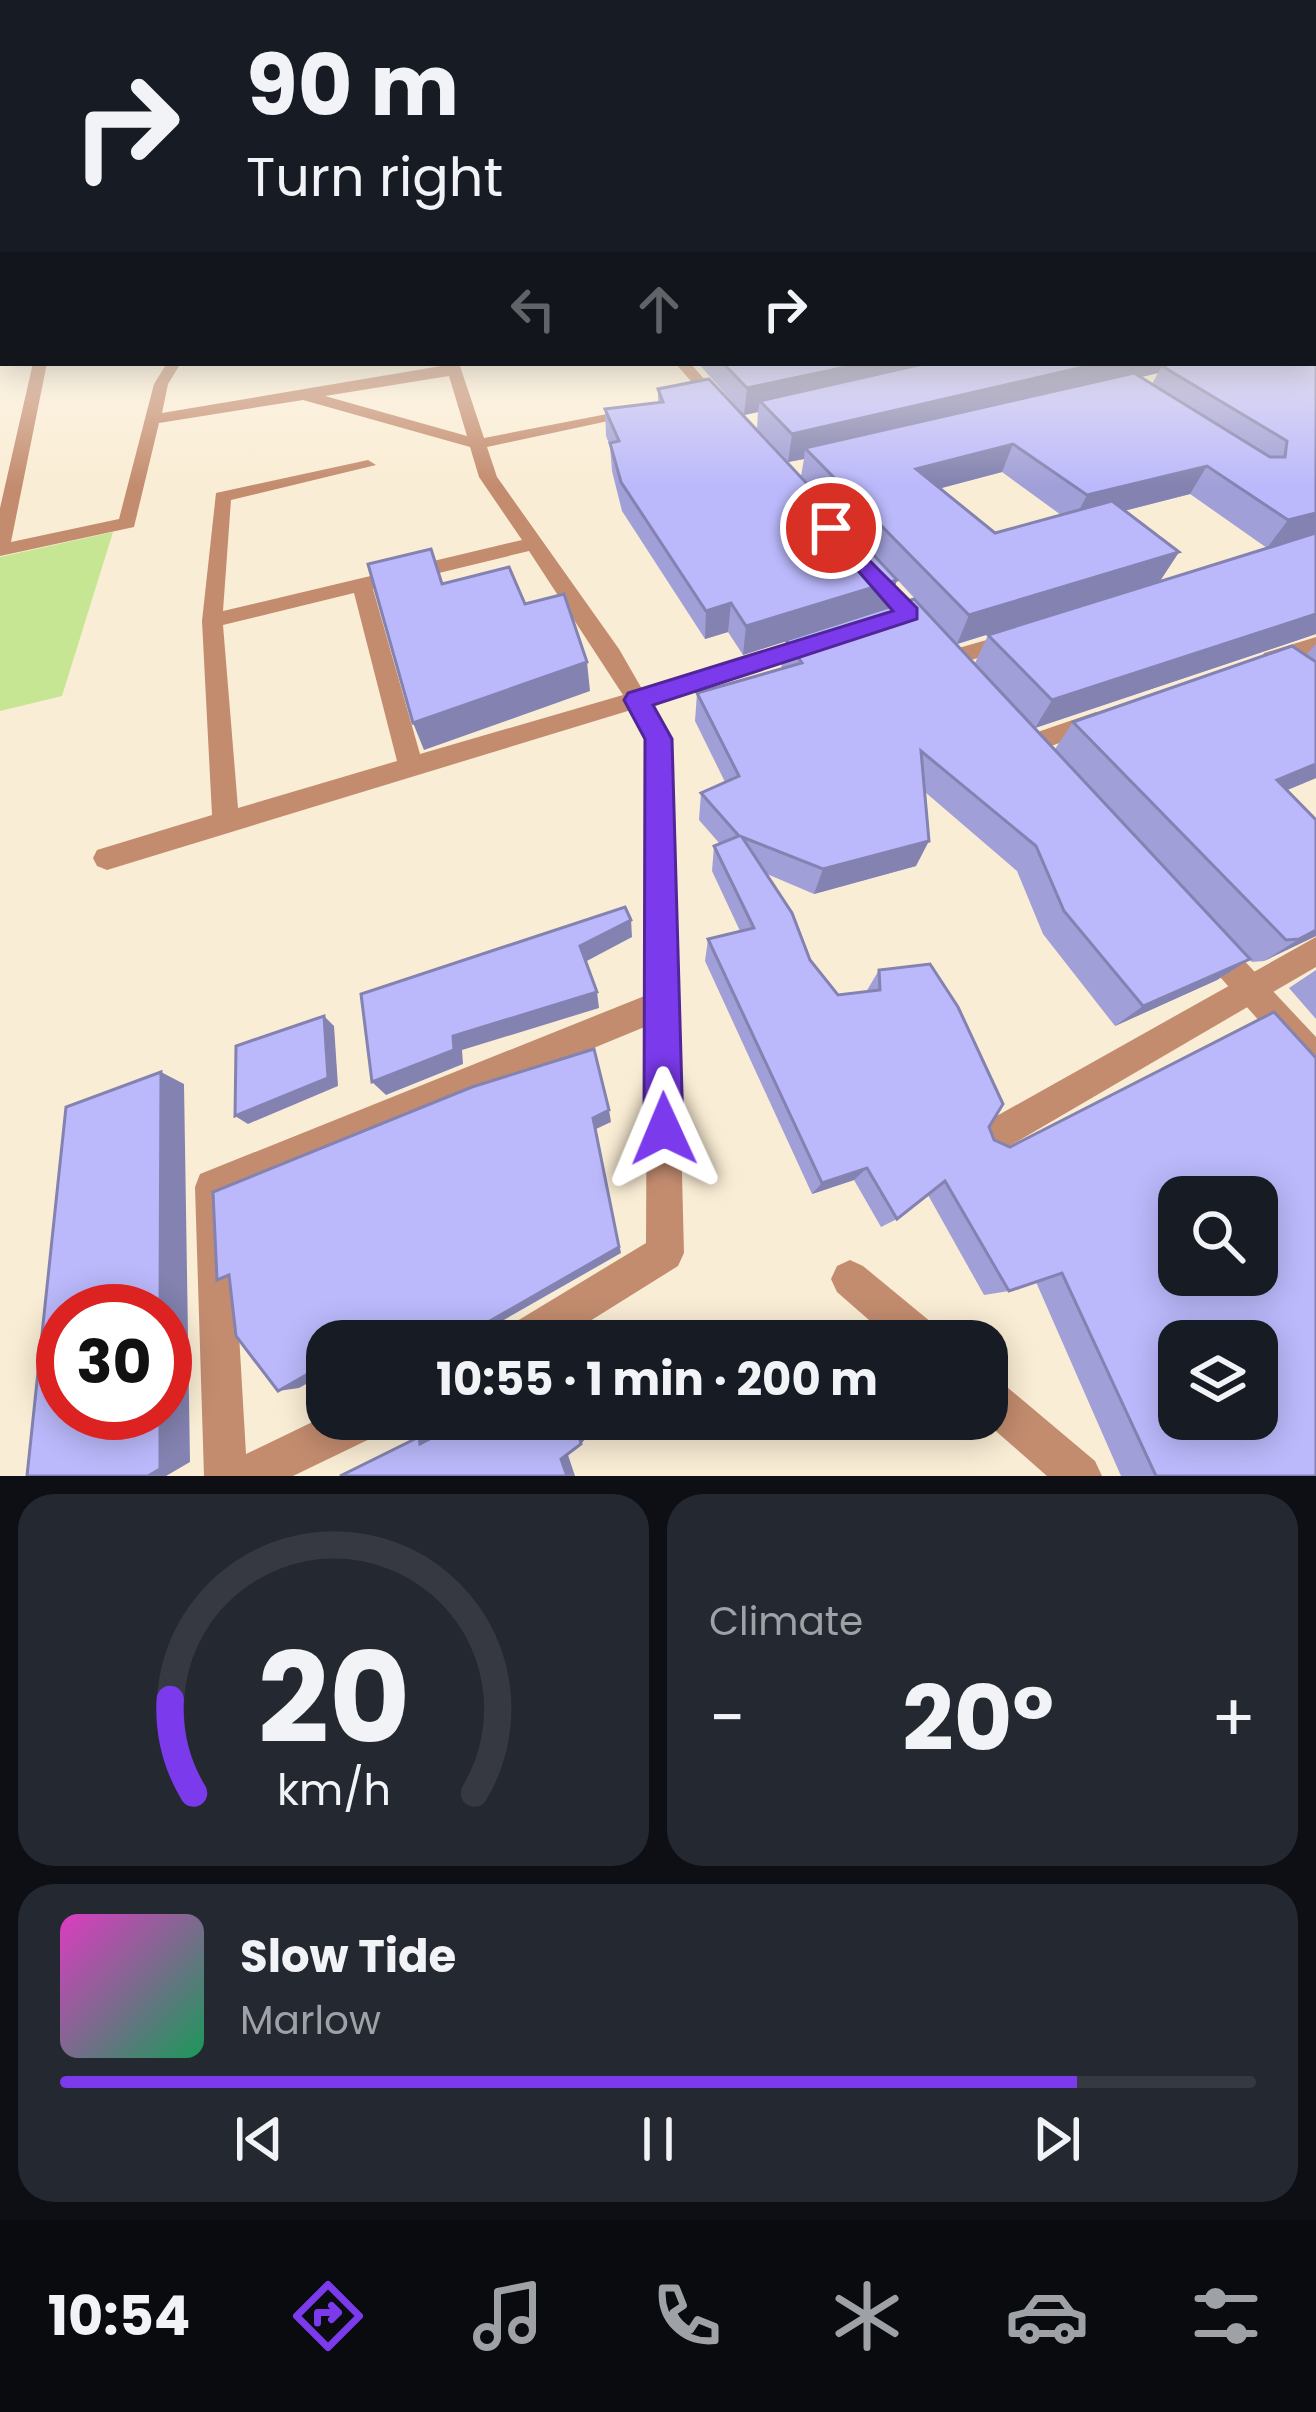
<!DOCTYPE html>
<html lang="en">
<head>
<meta charset="utf-8">
<style>
	body { margin:0; font-family:Poppins,sans-serif; background:#242831; color:#f1f3f6; height:100vh; display:flex; flex-direction:column; font-size:45px; white-space:nowrap }
	* { box-sizing:border-box; margin:0 }
	p { font-size:39px; color:#9ea1a6 }
	.icon { flex:none; width:66px; height:66px; fill:none; stroke:currentColor; stroke-width:2; stroke-linecap:round; stroke-linejoin:round }
	.map { position:relative; height:1476px; overflow:hidden }
	.side { display:flex; flex-direction:column; gap:18px; padding:18px; background:#0d0f14; flex:1 }
	.side>* { flex:none }
	.guide { position:absolute; left:0px; top:0px; width:1317px; height:366px; box-shadow:0 6px 30px #0003; background:#171b24; color:#f1f3f6; overflow:hidden }
	.buttons { position:absolute; left:1158px; top:1176px; display:grid; gap:24px }
	.buttons a { display:grid; place-items:center; width:120px; height:120px; border-radius:24px; background:#171b24; box-shadow:0 6px 30px #0003; font-size:60px }
	.speed { position:absolute; left:36px; top:1284px; display:flex; gap:24px; font-size:60px; font-weight:700; text-align:center }
	.speed>* { display:grid; place-content:center; width:156px; height:156px; border-radius:50%; background:#171b24; box-shadow:0 6px 30px #0003; line-height:1 }
	.speed .limit { border:18px solid #d22; background:#fff; color:#111 }
	.pin { position:absolute; display:grid; place-items:center; width:102px; height:102px; color:#fff; margin:-51px; border:6px solid #fff; border-radius:50%; box-shadow:0 3px 12px #0007 }
	.me { position:absolute; width:132px; margin:-66px; rotate:359deg; stroke-linejoin:round; filter:drop-shadow(0 0 9px #0008) }
	.turn { display:flex; align-items:center; gap:42px; height:252px; padding:0 48px; font-size:54px }
	.turn .icon { width:156px; height:156px; stroke-width:2.5 }
	.turn b { display:block; font-size:84px; line-height:102px }
	.lanes { display:flex; align-items:center; height:114px; padding:0 48px; background:#0003; justify-content:center; gap:60px; direction:ltr }
	.lanes .off { opacity:.35 }
	.big { font-size:90px; font-weight:700; line-height:1.1 }
	.side .widget { flex:1; display:flex; flex-direction:column; justify-content:center; gap:18px; min-width:0; padding:0 42px; border-radius:36px; background:#242831 }
	.side .dial { align-items:center; gap:0 }
	.dial svg { height:312px; overflow:visible; fill:none; stroke:#363941; stroke-width:7; stroke-linecap:round; text-anchor:middle }
	.dial text { fill:#f1f3f6; stroke:none }
	.song { display:flex; align-items:center; gap:36px }
	.cover { width:144px; height:144px; border-radius:18px; background:linear-gradient(135deg,hsl(310 70% 55%),hsl(150 70% 35%)) }
	.played { height:12px; border-radius:6px; background:linear-gradient(90deg,#7c3aed 85%,#363941 85%) }
	.keys { display:flex; justify-content:space-around; direction:ltr }
	.heat { display:flex; justify-content:space-between; align-items:center; font-size:66px; direction:ltr }
	.side .tiles { flex:1; display:grid; gap:18px; grid-template-columns:1fr 1fr }
	.widget:last-child { grid-column:span 2 }
	.trip { position:absolute; left:306px; top:1320px; width:702px; height:120px; border-radius:36px; background:#171b24; box-shadow:0 6px 30px #0003; font-weight:700; line-height:120px; text-align:center }
	.dock { display:flex; height:192px; justify-content:space-around; align-items:center; background:#090b0e; color:#9ea1a6 }
	.dock .icon { width:84px; height:84px }
	.dock .on { color:#7c3aed }
	.dock b { font-size:54px; color:#f1f3f6 }
	.map>svg:first-child { display:block }
	.green { fill:#c6e693 }
	.lines { fill:none; stroke-linecap:round; stroke-linejoin:round }
	.minor { fill:#c38c6f; fill-rule:evenodd }
	.tertiary { fill:#c38c6f; fill-rule:evenodd }
	.wall { fill:#a19fd8; fill-rule:evenodd }
	.shaded-wall { fill:#8382b0 }
	.building { fill:#bbb9fb; stroke:#8382b0; stroke-width:3; fill-rule:evenodd }
	.route { fill:#7c3aed; stroke:#51269a; stroke-width:3 }
</style>
</head>
<body>
<div class="map">
<svg width="1316" height="1476" viewBox="0 0 1316 1476">
	<rect width="100%" height="100%" fill="#faedd5"/>
	<!-- green -->
	<path class="green" d="M113,532L62,696L0,711V557Z"/>
	<g class="lines">
		<!-- minor -->
		<g class="minor">
			<rect x="0" y="351" width="3" height="8"/>
			<path d="M33,363H47L11,542L119,519L154,384L167,363H181L168,384L162,413L459,363L484,438L633,409L641,414L487,447L497,477L619,649L642,689L812,639L823,647L820,652L651,704L671,739L684,1253L678,1266L558,1341H501L507,1327L646,1243L647,1026L231,1197L246,1454L327,1415V1419H386L380,1434L293,1476H204L195,1187L200,1174L647,995V739L631,710L107,870L97,866L93,858L97,850L212,815L202,621L216,493L368,460L376,465L231,500L223,611L522,540L479,477L470,447L303,400L159,423L134,527L0,556V508ZM449,376L467,436L325,396ZM529,551L623,695L420,754L373,589ZM354,593L397,761L238,808L223,625Z"/>
			<path d="M1011,633L1019,635L1022,640L1019,645L949,667L938,659L941,653Z"/>
			<path d="M1316,637V653L1272,667L1261,659L1264,653Z"/>
			<path d="M1096,712L1108,721L1104,727L1029,754L1020,752L1017,745L1020,738Z"/>
			<path d="M1316,937V967L1001,1151L989,1156L977,1151L972,1139L977,1127Z"/>
			<path d="M850,1260L863,1266L937,1327L943,1341H893L837,1292L831,1279L837,1266Z"/>
			<path d="M987,1376L1001,1382L1095,1461L1102,1476H1047L982,1419H987Z"/>
		</g>
		<!-- tertiary -->
		<g class="tertiary">
			<path d="M675,363H690L722,399V405H712Z"/>
			<path d="M1213,934L1223,938L1316,1037V1077L1305,1072L1203,958L1198,948L1203,938Z"/>
		</g>
	</g>
	<!-- wall -->
	<g class="wall">
		<path d="M698,363H910L909,367L1314,363L1316,634L1035,728L975,663L988,635L1267,548L1190,494L1124,511L1179,552L1160,581L957,644L801,476L804,459L788,462L757,428L758,412L744,415ZM1158,373L1152,384L1141,377ZM1002,472L1061,515L995,533L940,488Z"/>
		<path d="M658,389L897,580L888,607L1055,749L1073,722L1306,655L1316,644V778L1287,790L1316,820V936L1264,961L1252,962L1249,959L1217,980L1115,1026L1043,934L1017,871L925,792L916,866L814,894L767,874L810,960L838,995L866,992L879,970L989,1127L994,1140L1316,1476H1121L1036,1282L1009,1291L984,1295L928,1195L897,1219L881,1227L854,1180L812,1194L705,961L708,939L740,931L712,871L714,846L720,844L699,820L701,793L725,782L695,721L697,693L781,669L786,641L743,655L728,632L705,639L622,511L612,471L610,446L606,436L605,409L658,402Z"/>
		<path d="M1316,970V1019L1289,988Z"/>
	</g>
	<!-- shaded-wall -->
	<g class="shaded-wall">
		<path d="M865,363H910L906,380L760,401L758,412L744,415L747,388Z"/>
		<path d="M1101,363H1200L1162,366L1158,373L814,456L805,448L804,459L788,462L792,434Z"/>
		<path d="M1013,444L1002,472L908,497L916,469Z"/>
		<path d="M1207,466L1190,494L1072,524L1087,495Z"/>
		<path d="M1316,513V535L1267,548L1288,520Z"/>
		<path d="M1179,552L1160,581L957,644L969,615Z"/>
		<path d="M897,580L888,609L743,655L746,626Z"/>
		<path d="M731,603L728,632L705,639L706,611Z"/>
		<path d="M1316,614V634L1035,728L1052,700Z"/>
		<path d="M587,662L590,691L424,750L413,723Z"/>
		<path d="M1316,764V778L1249,806L1277,780Z"/>
		<path d="M929,841L916,866L814,894L823,869Z"/>
		<path d="M631,920L632,937L583,963L580,946Z"/>
		<path d="M1316,930V936L1264,961L1299,939Z"/>
		<path d="M1250,959L1217,980L1115,1026L1143,1006Z"/>
		<path d="M597,992L599,1008L462,1050L463,1064L386,1095L372,1082L453,1036Z"/>
		<path d="M324,1016L334,1026L338,1086L248,1124L235,1116Z"/>
		<path d="M161,1072L184,1084L190,1462L166,1476H148L160,1413H165V1311H160Z"/>
		<path d="M609,1110L611,1122L596,1129L621,1253L467,1341H455L593,1118Z"/>
		<path d="M867,1168L854,1180L812,1194L822,1183Z"/>
		<path d="M326,1373L299,1388L278,1391L306,1375Z"/>
		<path d="M575,1419H581L586,1438L581,1444Z"/>
		<path d="M433,1432L434,1438L420,1444L419,1437Z"/>
		<path d="M567,1452L575,1476H567L561,1459Z"/>
	</g>
	<!-- building -->
	<g class="building">
		<path d="M1314,290H1316V513L1288,520L1207,466L1087,495L1013,444L916,469L995,533L1112,501L1179,552L969,615L805,448L1134,373L1270,457H1285L1287,441L1162,366L1174,363H1314Z"/>
		<path d="M723,363H865L747,388Z"/>
		<path d="M927,363H1101L792,434L760,401Z"/>
		<path d="M709,379L897,580L746,626L731,603L706,611L621,482L610,443L619,441L605,409L663,402L658,389Z"/>
		<path d="M1316,533V614L1052,700L988,635Z"/>
		<path d="M431,549L442,584L509,567L525,604L564,594L587,662L413,723L368,564Z"/>
		<path d="M914,599L1250,959L1143,1006L1064,911L1036,846L921,751L929,841L823,869L742,837L792,913L810,960L838,995L880,990L879,970L930,964L958,1007L1003,1104L989,1127L994,1140L1010,1147L1274,1012L1316,1058V1476H1156L1062,1273L1009,1291L945,1181L897,1219L867,1168L822,1183L708,939L754,928L714,846L739,836L701,793L739,776L697,693L802,663L786,640ZM1179,1197H1257V1275H1179ZM1179,1341H1257V1419H1179Z"/>
		<path d="M1292,646L1316,662V764L1277,780L1316,820V930L1299,939L1286,940L1073,722Z"/>
		<path d="M625,907L631,920L580,946L597,992L453,1036L454,1050L372,1082L361,994Z"/>
		<path d="M324,1016L328,1078L235,1116L236,1046Z"/>
		<path d="M594,1049L609,1110L593,1118L619,1247L455,1341H327V1390L311,1397L306,1375L278,1391L236,1336L229,1275L217,1280L213,1192L472,1087Z"/>
		<path d="M161,1072L160,1311H63V1413H160V1469L148,1476H27L66,1107Z"/>
		<path d="M468,1419H575L581,1444L561,1459L567,1476H340L419,1437L420,1444Z"/>
	</g>
	<!-- sky -->
	<linearGradient id="sky" x2="0" y2="1"><stop stop-color="#68ade2"/><stop offset="0.57" stop-color="#fdf7ec"/><stop offset="1" stop-color="#fdf7ec" stop-opacity="0"/></linearGradient>
	<rect width="1316" height="486" fill="url(#sky)"/>
	<!-- route -->
	<path class="route" d="M831,522L917,608V619L653,705L672,739L683,1129L677,1142L664,1148L650,1142L644,1129L645,739L624,700L628,693L893,611L821,528Z"/>
</svg>
<div class="buttons">
<a><svg class="icon" aria-label="search" viewBox="0 0 24 24"><circle cx="10" cy="10" r="6"/><path d="M15 15l6 6"/></svg></a>
<a><svg class="icon" aria-label="layers" viewBox="0 0 24 24"><path d="M12 4l9 5-9 5-9-5zM3 14l9 5 9-5"/></svg></a>
</div>
<div class="speed"><div class="limit">30</div></div>
<div class="pin" style="left:831px;top:528px;background:#d93025"><svg class="icon" aria-label="arrive" viewBox="0 0 24 24"><path d="M6 21V4h12l-3 4 3 4H6"/></svg></div>
<svg class="me" style="left:664px;top:1129px" viewBox="-20 -20 40 40"><path d="M0-17L14 15 0 8-14 15z" fill="#7c3aed" stroke="#fff" stroke-width="4"/></svg>
<div class="trip">10:55 · 1 min · 200 m</div>
<div class="guide">
<div class="turn"><svg class="icon" aria-label="right" viewBox="0 0 24 24"><path d="M7 20v-9h11M14 6l5 5-5 5"/></svg><div><b>90 m</b>Turn right</div></div>
<div class="lanes"><svg class="icon off" aria-label="left" viewBox="0 0 24 24"><path d="M17 20v-9H6M10 6l-5 5 5 5"/></svg><svg class="icon off" aria-label="ahead" viewBox="0 0 24 24"><path d="M12 20V5M6 11l6-6 6 6"/></svg><svg class="icon" aria-label="right" viewBox="0 0 24 24"><path d="M7 20v-9h11M14 6l5 5-5 5"/></svg></div>
</div>
</div>
<section class="side">
<div class="tiles">
<div class="widget dial"><svg viewBox="0 0 100 80">
<path d="M14 69A42 42 0 1 1 86 69"/>
<path d="M14 69A42 42 0 0 1 8 45" stroke="#7c3aed"/>
<text x="50" y="56" font-size="32" font-weight="700">20</text>
<text x="50" y="72" font-size="11">km/h</text>
</svg></div>
<div class="widget"><p>Climate</p>
<div class="heat"><a>−</a><b class="big">20°</b><a>+</a></div>
</div>
<div class="widget">
<div class="song"><i class="cover"></i><div><b>Slow Tide</b><p>Marlow</p></div></div>
<div class="played"></div>
<div class="keys"><svg class="icon" aria-label="previous" viewBox="0 0 24 24"><path d="M18 5L8 12l10 7zM5 5v14"/></svg><svg class="icon" aria-label="pause" viewBox="0 0 24 24"><path d="M8 5v14M16 5v14"/></svg><svg class="icon" aria-label="next" viewBox="0 0 24 24"><path d="M6 5l10 7-10 7zM19 5v14"/></svg></div>
</div>
</div>
</section>
<nav class="dock">
<b>10:54</b>
<svg class="icon on" aria-label="directions" viewBox="0 0 24 24"><path d="M12 3l9 9-9 9-9-9zM9 14v-3h6M13 9l2 2-2 2"/></svg>
<svg class="icon" aria-label="music" viewBox="0 0 24 24"><path d="M9 18V5l10-2v13"/><circle cx="6" cy="18" r="3"/><circle cx="16" cy="16" r="3"/></svg>
<svg class="icon" aria-label="phone" viewBox="0 0 24 24"><path d="M5 4h4l2 5-3 2q2 4 5 5l2-3 5 2v4C11 20 4 13 5 4z"/></svg>
<svg class="icon" aria-label="climate" viewBox="0 0 24 24"><path d="M12 3v18M4 7l16 10M4 17L20 7"/></svg>
<svg class="icon" aria-label="car" viewBox="0 0 24 24"><path d="M5 17H2v-5l4-1 3-4h7l3 4 3 1v5h-3M9 17h6M6 11h13"/><circle cx="7" cy="17" r="2"/><circle cx="17" cy="17" r="2"/></svg>
<svg class="icon" aria-label="filters" viewBox="0 0 24 24"><path d="M4 7h16M4 17h16"/><circle cx="9" cy="7" r="2"/><circle cx="15" cy="17" r="2"/></svg>
</nav>
</body>
</html>
